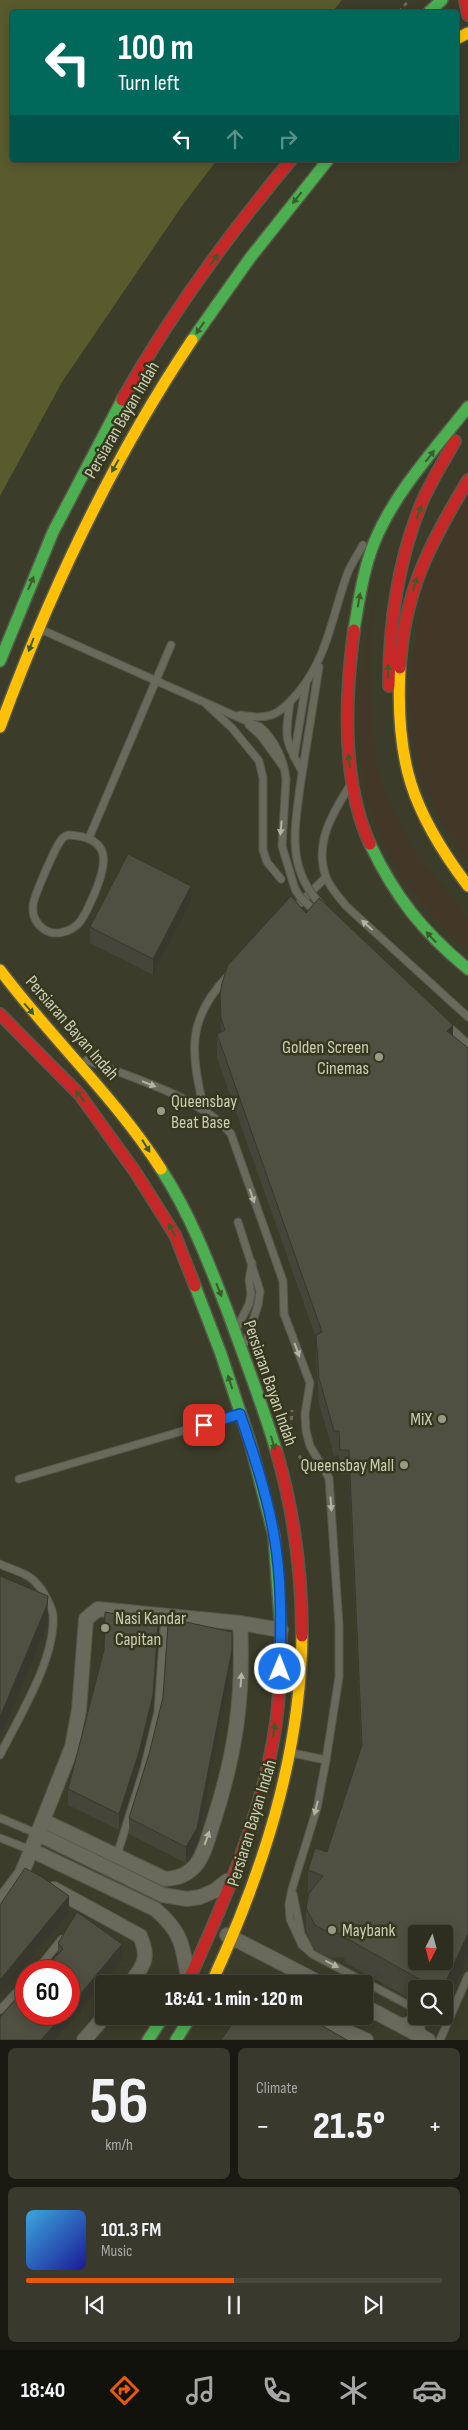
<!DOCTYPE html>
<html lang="en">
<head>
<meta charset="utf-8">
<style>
	body { margin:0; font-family:"Sofia Sans Condensed",sans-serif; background:#39392d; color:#f1f3f6; height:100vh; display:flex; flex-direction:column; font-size:19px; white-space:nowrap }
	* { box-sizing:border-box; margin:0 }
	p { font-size:16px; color:#a7a8a5 }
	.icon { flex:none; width:28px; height:28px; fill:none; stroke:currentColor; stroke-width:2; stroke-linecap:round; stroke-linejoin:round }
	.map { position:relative; height:2040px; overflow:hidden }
	.sheet { display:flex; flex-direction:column; gap:8px; padding:8px; background:#191912; flex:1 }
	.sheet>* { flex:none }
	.top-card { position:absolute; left:10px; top:10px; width:449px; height:152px; border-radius:5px; box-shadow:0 2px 12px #0003,0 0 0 1px #48493e; background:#00695c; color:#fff; overflow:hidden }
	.needle { width:32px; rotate:186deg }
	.buttons { position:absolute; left:408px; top:1925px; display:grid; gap:10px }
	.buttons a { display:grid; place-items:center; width:45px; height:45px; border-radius:5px; background:#2d2d20; box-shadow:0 2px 12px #0003,0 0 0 1px #48493e; font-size:25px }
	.speed { position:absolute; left:15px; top:1960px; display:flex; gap:10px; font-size:25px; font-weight:700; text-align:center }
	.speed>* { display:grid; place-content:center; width:65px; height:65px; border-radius:50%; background:#2d2d20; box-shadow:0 2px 12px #0003,0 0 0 1px #48493e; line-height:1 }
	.speed .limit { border:8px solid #d22; background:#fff; color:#111 }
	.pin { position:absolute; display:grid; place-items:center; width:42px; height:42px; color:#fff; margin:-21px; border-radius:10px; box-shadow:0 2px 8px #0006 }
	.me { position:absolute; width:55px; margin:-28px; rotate:1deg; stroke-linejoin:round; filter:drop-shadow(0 0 4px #0008) }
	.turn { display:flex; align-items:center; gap:18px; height:105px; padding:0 25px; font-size:22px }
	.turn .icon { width:65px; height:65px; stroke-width:2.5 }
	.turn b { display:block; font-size:35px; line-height:42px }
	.lanes { display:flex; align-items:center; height:48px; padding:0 25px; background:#0003; justify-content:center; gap:25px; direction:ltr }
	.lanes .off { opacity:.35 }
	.big { font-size:38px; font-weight:800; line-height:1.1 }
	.sheet .card { flex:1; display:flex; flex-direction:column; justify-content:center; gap:8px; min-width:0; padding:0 18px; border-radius:8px; background:#39392d }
	.sheet .dial { align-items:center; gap:0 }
	.dial b { font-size:65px; line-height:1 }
	.song { display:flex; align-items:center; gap:15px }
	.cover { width:60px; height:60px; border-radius:8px; background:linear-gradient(135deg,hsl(200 70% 55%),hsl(240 70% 35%)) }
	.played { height:5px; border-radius:2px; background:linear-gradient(90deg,#ea580c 50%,#48493e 50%) }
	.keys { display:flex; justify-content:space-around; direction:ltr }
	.heat { display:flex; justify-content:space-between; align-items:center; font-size:28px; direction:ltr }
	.sheet .tiles { flex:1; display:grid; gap:8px; grid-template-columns:1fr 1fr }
	.card:last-child { grid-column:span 2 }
	.trip { position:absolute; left:95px; top:1975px; width:278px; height:50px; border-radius:5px; background:#2d2d20; box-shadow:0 2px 12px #0003,0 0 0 1px #48493e; font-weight:800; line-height:50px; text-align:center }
	.tabs { display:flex; height:80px; justify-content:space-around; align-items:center; background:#12120d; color:#a7a8a5 }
	.tabs .icon { width:35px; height:35px }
	.tabs .active { color:#ea580c }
	.tabs b { font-size:22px; color:#f1f3f6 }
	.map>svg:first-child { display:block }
	.green { fill:#433827 }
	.water { fill:#595b2d }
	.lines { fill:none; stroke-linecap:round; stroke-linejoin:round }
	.lane-casing { stroke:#57584b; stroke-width:9 }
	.street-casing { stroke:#57584b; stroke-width:16 }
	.fast-casing { stroke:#585949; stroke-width:14 }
	.slow-casing { stroke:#585949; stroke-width:14 }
	.jam-casing { stroke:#585949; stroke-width:14 }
	.path { stroke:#6c6a5f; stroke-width:3; stroke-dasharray:4 4; stroke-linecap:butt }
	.lane { stroke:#69695c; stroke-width:7 }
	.street { stroke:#69695c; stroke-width:14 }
	.fast { stroke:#4caf50; stroke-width:11 }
	.slow { stroke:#ffc107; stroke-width:11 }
	.jam { stroke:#c62828; stroke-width:11 }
	.lane-bridge-casing { stroke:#57584b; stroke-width:9; stroke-linecap:butt }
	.lane-bridge { stroke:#69695c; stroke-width:7 }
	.wall { fill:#454539 }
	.shaded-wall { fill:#38382e }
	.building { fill:#505042; stroke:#38382e; fill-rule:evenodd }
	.oneway { fill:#3d5c2c }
	.oneway2 { fill:#b2b3a0 }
	.route-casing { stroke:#114b97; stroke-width:12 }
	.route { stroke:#1a73e8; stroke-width:9 }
	.poi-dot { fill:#999a85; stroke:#36381d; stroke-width:2 }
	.labels { text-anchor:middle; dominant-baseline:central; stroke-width:5; stroke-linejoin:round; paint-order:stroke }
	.street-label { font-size:18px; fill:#cbccb6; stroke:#36381d }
	.poi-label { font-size:18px; fill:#cbccb6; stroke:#36381d; text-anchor:end }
</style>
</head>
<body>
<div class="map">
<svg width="468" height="2040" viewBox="0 0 468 2040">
	<rect width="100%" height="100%" fill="#3c3c2b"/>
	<!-- green -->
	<g class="green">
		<path d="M468,498V860C410,790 401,715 417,628C420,615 421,600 425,587C433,561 454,522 468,498Z"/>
		<path d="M377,576L369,664L376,762L385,793L412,848L468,916V951L448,932L404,882L384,844L365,797L359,747L360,685Z"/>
	</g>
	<!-- water -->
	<path class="water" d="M0,0H342L332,12H12V160H217L182,206L62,382L0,496Z"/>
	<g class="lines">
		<defs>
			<g id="lane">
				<path d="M40,629L260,727C275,740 284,760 286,779"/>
				<path d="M290,702C285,737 284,740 302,771"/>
				<path d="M206,704L232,728L259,761L263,778V850L267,862L281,879"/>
				<path d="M240,715C250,717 264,718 274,714C283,710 291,701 297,694C328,658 332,615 348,572C352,563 358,554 363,545"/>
				<path d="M249,725L261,736L282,765"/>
				<path d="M294,757L306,684"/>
				<path d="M300,787L319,667"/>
				<path d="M349,787C332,814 314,844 326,877C330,888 339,897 346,906L468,1017"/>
				<path d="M68,835C114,837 107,865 93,897C89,905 85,917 78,924C71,931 57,936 47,931C37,926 32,916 33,906C33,898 56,845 62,839C63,837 66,836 68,835Z"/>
				<path d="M89,838L171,645"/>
				<path d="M293,910L326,877"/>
				<path d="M87,1060C129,1077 203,1098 231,1134L283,1281L284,1314L310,1383L305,1414L306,1431L310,1446L329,1478L339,1625V1677L326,1760L317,1808L292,1889L289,1904L290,1919L302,1945L312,1954L365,1982L364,1985"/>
				<path d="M204,1110C192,1055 184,1021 228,976"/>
				<path d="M238,1222L260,1291L258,1305L246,1342"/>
				<path d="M238,1326L249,1304L251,1294L249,1280L252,1263"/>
				<path d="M19,1479L237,1415"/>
				<path d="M0,1564C12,1570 29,1573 37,1584C43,1590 52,1607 53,1615C56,1658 19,1717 0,1755"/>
				<path d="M292,1753L326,1760"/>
				<path d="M0,1818L38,1834"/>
				<path d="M0,1838L31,1850"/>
				<path d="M117,1855L144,1769L158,1712L165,1615"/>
				<path d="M293,1894L301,1934L309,1949"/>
				<path d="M36,1971L62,1939"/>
				<path d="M365,1982L416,2009"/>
				<path d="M0,2010L26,1982"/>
				<path d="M420,2016L421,2030L424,2035"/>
				<path d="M398,2023L410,2020L416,2015"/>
				<path d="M440,2040L468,1976"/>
			</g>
			<g id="street">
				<path d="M44,1821L165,1879C177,1878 186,1876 195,1866C205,1855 209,1834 214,1820C236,1751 244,1695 240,1623"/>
				<path d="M38,1834L163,1895L187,1899L200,1897L214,1891L227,1881"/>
				<path d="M31,1850L155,1909C181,1931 183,1945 188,1978"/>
				<path d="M54,1889L140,1936C150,1959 144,1964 130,1984"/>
				<path d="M0,1902L22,1873L72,1747L79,1710L86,1619L98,1609L240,1623L281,1630"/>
				<path d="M227,1935L322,1984"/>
				<path d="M364,2006L428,2040"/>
				<path d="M309,2016L366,2040"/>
				<path d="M84,2040L105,2016"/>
			</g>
			<g id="fast">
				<path d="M429,12L442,0"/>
				<path d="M192,340L250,258L328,160"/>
				<path d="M354,630C359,600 363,571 374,543C394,493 435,449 468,407"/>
				<path d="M0,661L53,532L122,400"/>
				<path d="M370,844C395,897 423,932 468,969"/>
				<path d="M161,1169C190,1214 208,1261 227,1310C244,1357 262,1403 276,1450"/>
				<path d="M195,1286L221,1354L250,1442L274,1536L281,1632"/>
				<path d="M148,2040L164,2016"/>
				<path d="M176,2040L191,2016"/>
			</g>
			<g id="slow">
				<path d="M456,39L468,33"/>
				<path d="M400,668C395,761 412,812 468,886"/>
				<path d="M0,727C50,591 111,461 192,340"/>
				<path d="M0,970C52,1039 114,1096 161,1169"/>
				<path d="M211,1984C262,1874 300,1759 302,1636"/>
			</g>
			<g id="jam">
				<path d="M465,0L468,15"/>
				<path d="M122,400C170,315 228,235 291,160"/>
				<path d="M354,630C345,697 341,781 370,844"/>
				<path d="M400,668C404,591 430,544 468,480"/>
				<path d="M389,686C389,623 398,560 422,502C431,481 444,461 455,441"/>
				<path d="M0,1014L80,1095L136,1173L175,1235L195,1286"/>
				<path d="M276,1450C294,1511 302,1573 302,1636"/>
				<path d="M187,1984C222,1907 258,1825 273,1741C280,1705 280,1669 281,1632"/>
			</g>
		</defs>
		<!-- lane casing -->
		<use href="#lane" class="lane-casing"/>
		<!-- street casing -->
		<use href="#street" class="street-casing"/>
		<!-- fast casing -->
		<use href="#fast" class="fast-casing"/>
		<!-- slow casing -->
		<use href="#slow" class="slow-casing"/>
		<!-- jam casing -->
		<use href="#jam" class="jam-casing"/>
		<!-- path -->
		<g class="path">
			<path d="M399,12L409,0"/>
			<path d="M291,1428L292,1410"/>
			<path d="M299,1456L313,1475"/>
		</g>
		<!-- lane -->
		<use href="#lane" class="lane"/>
		<!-- street -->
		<use href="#street" class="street"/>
		<!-- fast -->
		<use href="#fast" class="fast"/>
		<!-- slow -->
		<use href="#slow" class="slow"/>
		<!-- jam -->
		<use href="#jam" class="jam"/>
		<defs>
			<g id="lane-bridge">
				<path d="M286,779L282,846L295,889L300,897L317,913"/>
				<path d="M300,787C294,833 287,870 322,906"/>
				<path d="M446,1024L468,1044"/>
			</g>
		</defs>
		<!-- lane-bridge casing -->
		<use href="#lane-bridge" class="lane-bridge-casing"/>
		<!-- lane-bridge -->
		<use href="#lane-bridge" class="lane-bridge"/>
	</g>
	<!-- wall -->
	<g class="wall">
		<path d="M191,902L153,975L90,943V927Z"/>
		<path d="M306,913L468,1048V1958L444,2009V1989H416V2002L346,1963L344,1957L331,1958L315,1950L306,1932V1908L308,1895V1870L327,1852L361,1748L349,1474H340L339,1455L334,1456L319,1403L316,1359V1338L217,1058V1034L221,1032L220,994Z"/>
		<path d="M232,1632V1666L197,1844L186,1863L129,1834V1818Z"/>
		<path d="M158,1639L153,1711L139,1768L119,1830L68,1805V1789Z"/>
		<path d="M58,1943L122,1960L58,1954Z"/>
	</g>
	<!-- shaded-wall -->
	<g class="shaded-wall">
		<path d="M191,886V902L153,975V959Z"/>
		<path d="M453,1025V1049L447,1031Z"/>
		<path d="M48,1596L47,1626L0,1737V1717Z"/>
		<path d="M158,1623V1639L153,1711L139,1768L119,1830V1814Z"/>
		<path d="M232,1650V1666L197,1844L186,1863V1847Z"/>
		<path d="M69,1896V1912L0,1996V1980Z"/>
		<path d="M468,1934V1958L444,2009V1989H442Z"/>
		<path d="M122,1944V1960L55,2040H41L64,2014H69V2008Z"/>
	</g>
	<!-- building -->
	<g class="building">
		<path d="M128,854L191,886L153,959L90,927Z"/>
		<path d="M291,896L306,913L319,898L453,1025L447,1031L468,1048V1934L442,1989H437L346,1938L344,1933L331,1934L315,1925L306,1908L309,1893L323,1876L308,1870L315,1848L327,1852L362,1745L349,1450H340L339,1431H334L319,1378L316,1335L322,1332L217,1034L225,1030L221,1019L220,994L222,983L228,965ZM416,1934H444V1961H416Z"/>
		<path d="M0,1576L48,1596L47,1605L0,1717Z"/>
		<path d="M105,1612L158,1623L153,1695L139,1752L119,1814L68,1789L104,1650Z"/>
		<path d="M172,1619L232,1632V1650L197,1828L186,1847L129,1818L149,1754L163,1697L168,1625L172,1626Z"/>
		<path d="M25,1868L42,1877L69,1896L0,1980V1905Z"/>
		<path d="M77,1912L122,1944L69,2008V1971H42L63,1949L58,1943Z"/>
		<path d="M26,1988V2014H64L41,2040H0V2017Z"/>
		<path d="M238,2016H305L347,2040H221Z"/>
	</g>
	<!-- one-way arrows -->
	<defs><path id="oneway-solid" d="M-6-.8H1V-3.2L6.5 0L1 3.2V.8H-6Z" transform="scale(1.25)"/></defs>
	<g class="oneway">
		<use href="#oneway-solid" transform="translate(297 198) rotate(129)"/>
		<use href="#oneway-solid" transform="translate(214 260) rotate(-54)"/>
		<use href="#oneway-solid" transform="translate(200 328) rotate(125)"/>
		<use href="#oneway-solid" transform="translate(430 456) rotate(-52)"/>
		<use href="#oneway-solid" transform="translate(115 466) rotate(119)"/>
		<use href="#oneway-solid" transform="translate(419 512) rotate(-70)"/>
		<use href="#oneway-solid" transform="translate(31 583) rotate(-67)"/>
		<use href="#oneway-solid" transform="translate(415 584) rotate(-74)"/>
		<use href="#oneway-solid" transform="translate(359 600) rotate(-80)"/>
		<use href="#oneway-solid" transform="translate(31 645) rotate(111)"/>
		<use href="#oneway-solid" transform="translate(388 671) rotate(-92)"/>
		<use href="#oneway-solid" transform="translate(349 761) rotate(-96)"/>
		<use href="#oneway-solid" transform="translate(431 937) rotate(-133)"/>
		<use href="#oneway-solid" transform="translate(29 1009) rotate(49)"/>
		<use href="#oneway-solid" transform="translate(80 1096) rotate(-130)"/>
		<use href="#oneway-solid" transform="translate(146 1146) rotate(58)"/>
		<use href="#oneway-solid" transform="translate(172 1230) rotate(-118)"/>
		<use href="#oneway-solid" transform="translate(219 1290) rotate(68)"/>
		<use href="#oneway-solid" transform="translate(230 1382) rotate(-108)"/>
		<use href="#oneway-solid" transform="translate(273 1443) rotate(74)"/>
		<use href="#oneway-solid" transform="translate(274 1730) rotate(-82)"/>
	</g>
	<g class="oneway2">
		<use href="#oneway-solid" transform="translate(281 828) rotate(95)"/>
		<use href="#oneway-solid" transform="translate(367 925) rotate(-138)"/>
		<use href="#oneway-solid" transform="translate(149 1084) rotate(22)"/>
		<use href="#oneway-solid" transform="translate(252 1196) rotate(71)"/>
		<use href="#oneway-solid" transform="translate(297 1350) rotate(70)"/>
		<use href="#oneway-solid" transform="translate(331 1504) rotate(86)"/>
		<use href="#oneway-solid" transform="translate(241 1680) rotate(-86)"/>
		<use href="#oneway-solid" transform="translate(316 1808) rotate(104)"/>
		<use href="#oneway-solid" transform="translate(207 1838) rotate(-70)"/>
		<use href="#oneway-solid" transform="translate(332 1964) rotate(27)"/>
	</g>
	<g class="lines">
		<defs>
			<path id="route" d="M204,1425L240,1414C254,1454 267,1494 274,1535C282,1578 281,1625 280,1669"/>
		</defs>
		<!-- route casing -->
		<use href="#route" class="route-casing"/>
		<!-- route -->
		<use href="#route" class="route"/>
	</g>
	<!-- markers -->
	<g class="poi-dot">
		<circle cx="379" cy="1057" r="5"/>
		<circle cx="161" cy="1111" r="5"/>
		<circle cx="442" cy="1419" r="5"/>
		<circle cx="404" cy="1465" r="5"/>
		<circle cx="105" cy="1628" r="5"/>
		<circle cx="332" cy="1930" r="5"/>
	</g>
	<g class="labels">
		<!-- street labels -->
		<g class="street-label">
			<text transform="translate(122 420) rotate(-60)">Persiaran Bayan Indah</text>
			<text transform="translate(72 1028) rotate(49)">Persiaran Bayan Indah</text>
			<text transform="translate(270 1383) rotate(71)">Persiaran Bayan Indah</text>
			<text transform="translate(252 1823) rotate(-73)">Persiaran Bayan Indah</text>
		</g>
		<!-- poi labels -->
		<g class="poi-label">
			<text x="369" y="1047">Golden Screen<tspan x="369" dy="21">Cinemas</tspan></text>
			<text x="171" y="1101" text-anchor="start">Queensbay<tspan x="171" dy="21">Beat Base</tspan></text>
			<text x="432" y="1419">MiX</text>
			<text x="394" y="1465">Queensbay Mall</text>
			<text x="115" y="1618" text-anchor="start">Nasi Kandar<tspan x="115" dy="21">Capitan</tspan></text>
			<text x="342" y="1930" text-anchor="start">Maybank</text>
		</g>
	</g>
</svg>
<div class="buttons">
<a><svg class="needle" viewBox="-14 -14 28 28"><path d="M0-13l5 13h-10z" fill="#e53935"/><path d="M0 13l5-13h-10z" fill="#a7a8a5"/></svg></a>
<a><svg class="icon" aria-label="search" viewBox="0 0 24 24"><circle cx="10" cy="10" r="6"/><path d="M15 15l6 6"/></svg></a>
</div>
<div class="speed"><div class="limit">60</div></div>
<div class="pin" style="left:204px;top:1425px;background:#d93025"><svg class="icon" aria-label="arrive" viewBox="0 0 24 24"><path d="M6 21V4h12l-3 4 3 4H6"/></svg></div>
<svg class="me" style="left:280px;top:1669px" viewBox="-20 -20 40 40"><circle r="17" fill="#1a73e8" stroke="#fff" stroke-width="3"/><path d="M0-11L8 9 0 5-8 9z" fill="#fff"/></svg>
<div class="trip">18:41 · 1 min · 120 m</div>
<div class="top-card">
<div class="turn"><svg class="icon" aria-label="left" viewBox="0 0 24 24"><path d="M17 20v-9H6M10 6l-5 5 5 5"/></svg><div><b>100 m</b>Turn left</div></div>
<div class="lanes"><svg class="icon" aria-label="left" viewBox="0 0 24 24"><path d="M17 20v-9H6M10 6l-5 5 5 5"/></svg><svg class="icon off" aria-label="ahead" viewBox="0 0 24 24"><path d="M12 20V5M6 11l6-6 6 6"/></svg><svg class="icon off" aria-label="right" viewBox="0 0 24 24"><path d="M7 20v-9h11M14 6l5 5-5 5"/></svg></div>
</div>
</div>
<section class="sheet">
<div class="tiles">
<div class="card dial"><b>56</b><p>km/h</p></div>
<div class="card"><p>Climate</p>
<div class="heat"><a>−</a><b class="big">21.5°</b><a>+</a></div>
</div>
<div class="card">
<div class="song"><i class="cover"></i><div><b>101.3 FM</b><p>Music</p></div></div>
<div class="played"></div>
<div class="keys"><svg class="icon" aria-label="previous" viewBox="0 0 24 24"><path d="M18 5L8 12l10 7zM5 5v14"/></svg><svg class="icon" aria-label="pause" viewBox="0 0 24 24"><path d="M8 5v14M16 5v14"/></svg><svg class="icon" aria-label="next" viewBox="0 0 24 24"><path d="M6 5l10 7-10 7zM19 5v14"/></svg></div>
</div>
</div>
</section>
<nav class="tabs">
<b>18:40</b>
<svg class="icon active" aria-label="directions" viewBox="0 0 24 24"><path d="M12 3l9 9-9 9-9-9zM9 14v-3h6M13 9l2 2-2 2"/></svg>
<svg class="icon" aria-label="music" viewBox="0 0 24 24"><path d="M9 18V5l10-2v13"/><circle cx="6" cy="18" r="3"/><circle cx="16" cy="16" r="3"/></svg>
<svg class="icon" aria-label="phone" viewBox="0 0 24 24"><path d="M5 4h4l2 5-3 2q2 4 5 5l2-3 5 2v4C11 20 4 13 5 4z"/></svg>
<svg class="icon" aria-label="climate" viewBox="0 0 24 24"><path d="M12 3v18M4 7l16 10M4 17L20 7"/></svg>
<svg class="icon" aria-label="car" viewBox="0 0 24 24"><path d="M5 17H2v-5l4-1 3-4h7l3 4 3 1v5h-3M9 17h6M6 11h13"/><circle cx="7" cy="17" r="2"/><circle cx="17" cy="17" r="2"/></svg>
</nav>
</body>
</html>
